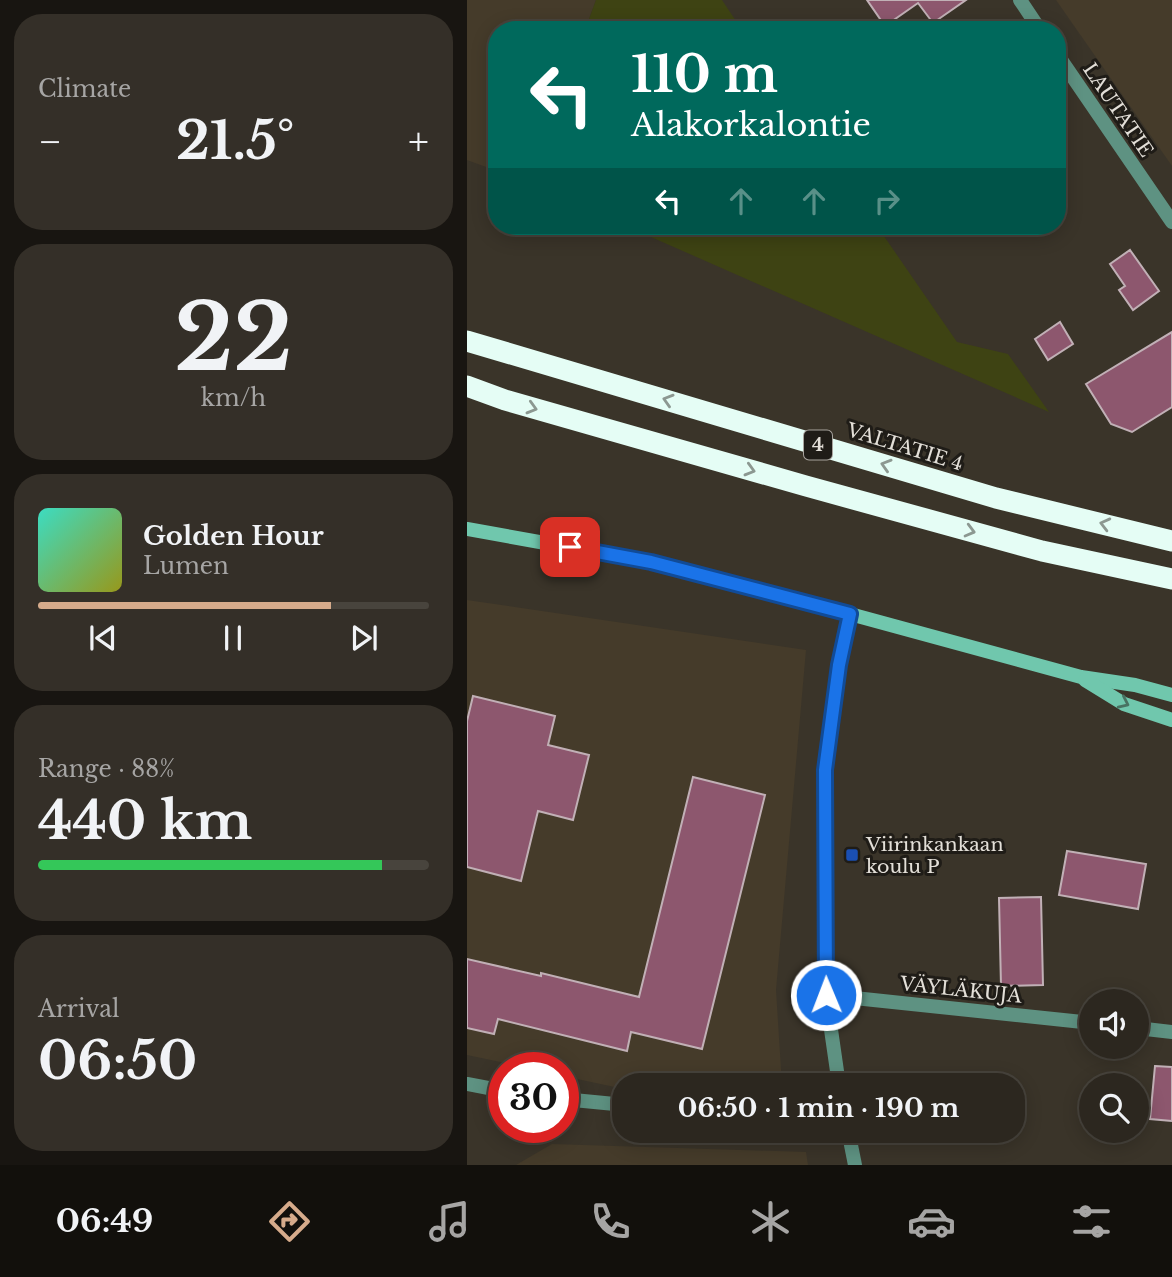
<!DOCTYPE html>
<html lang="en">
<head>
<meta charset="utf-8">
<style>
	body { margin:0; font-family:"Libre Baskerville",serif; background:#342f28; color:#f1f3f6; height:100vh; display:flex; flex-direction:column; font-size:26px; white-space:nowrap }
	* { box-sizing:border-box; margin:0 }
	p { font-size:23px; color:#a6a5a4 }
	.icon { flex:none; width:38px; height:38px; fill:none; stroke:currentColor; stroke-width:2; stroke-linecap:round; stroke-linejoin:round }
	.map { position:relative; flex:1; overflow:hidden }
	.sheet { display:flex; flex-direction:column; gap:14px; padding:14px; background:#181511; width:467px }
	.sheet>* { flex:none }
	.banner { position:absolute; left:21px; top:21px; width:578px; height:214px; border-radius:28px; box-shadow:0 4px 18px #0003,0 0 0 2px #48443d; background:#00695c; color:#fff; overflow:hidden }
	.tools { position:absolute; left:612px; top:989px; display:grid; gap:14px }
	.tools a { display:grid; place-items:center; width:70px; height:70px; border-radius:50%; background:#2c271f; box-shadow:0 4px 18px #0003,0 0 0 2px #48443d; font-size:35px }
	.speed { position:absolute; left:21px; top:1052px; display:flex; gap:14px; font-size:35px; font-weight:700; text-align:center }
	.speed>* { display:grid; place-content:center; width:91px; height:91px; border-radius:50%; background:#2c271f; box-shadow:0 4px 18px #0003,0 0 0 2px #48443d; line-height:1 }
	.speed .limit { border:10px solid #d22; background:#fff; color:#111 }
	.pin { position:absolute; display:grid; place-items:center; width:60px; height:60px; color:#fff; margin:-30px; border-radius:14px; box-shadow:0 4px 10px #0006 }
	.me { position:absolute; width:77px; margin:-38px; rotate:359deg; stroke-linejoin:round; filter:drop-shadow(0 0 5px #0008) }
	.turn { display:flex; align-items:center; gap:24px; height:147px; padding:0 28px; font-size:32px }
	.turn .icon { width:91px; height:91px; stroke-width:2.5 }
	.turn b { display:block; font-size:49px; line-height:60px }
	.lanes { display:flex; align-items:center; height:66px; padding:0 28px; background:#0003; justify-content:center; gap:35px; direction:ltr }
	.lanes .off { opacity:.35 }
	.big { font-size:52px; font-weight:800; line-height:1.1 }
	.sheet .card { flex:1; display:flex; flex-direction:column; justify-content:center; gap:10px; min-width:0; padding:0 24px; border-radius:28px; background:#342f28 }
	.sheet .dial { align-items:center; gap:0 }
	.dial b { font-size:91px; line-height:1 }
	.song { display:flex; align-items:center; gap:21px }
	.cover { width:84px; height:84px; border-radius:10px; background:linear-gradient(135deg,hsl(170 70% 55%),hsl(60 70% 35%)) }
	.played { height:7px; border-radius:4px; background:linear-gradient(90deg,#d6ab8b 75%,#48443d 75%) }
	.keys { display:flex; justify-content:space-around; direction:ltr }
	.heat { display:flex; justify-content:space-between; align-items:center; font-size:38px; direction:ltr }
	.charge { height:10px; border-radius:5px; background:linear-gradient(90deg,#34c759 88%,#48443d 0) }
	.trip { position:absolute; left:145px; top:1073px; width:413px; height:70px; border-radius:28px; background:#2c271f; box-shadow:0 4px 18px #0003,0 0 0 2px #48443d; font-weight:800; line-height:70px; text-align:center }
	.tabs { display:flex; height:112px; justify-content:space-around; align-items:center; background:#12100c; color:#a6a5a4 }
	.tabs .icon { width:49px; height:49px }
	.tabs .active { color:#d6ab8b }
	.tabs b { font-size:32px; color:#f1f3f6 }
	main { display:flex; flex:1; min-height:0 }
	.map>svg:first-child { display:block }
	.built { fill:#453b2a }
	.green { fill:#3e4313 }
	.building { fill:#8d576e; stroke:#c1b0b6; stroke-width:2 }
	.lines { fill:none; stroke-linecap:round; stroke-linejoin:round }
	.street { stroke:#5e9282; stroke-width:14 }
	.secondary { stroke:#70c7ad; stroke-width:14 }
	.highway { stroke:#e5fdf5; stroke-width:21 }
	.oneway { stroke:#8c9891 }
	.oneway2 { stroke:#487262 }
	.route-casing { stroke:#114b97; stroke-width:18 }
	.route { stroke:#1a73e8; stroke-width:12 }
	.transit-dot { fill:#1a4fb4; stroke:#1f1c17; stroke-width:2.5 }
	.labels { text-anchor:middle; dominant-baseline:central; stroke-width:6; stroke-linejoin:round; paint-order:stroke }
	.shield { fill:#1f1c17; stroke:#a8a49e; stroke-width:2 }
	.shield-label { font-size:18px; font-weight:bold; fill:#e3dfd8 }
	.street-label { font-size:19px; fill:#e3dfd8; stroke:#1f1c17 }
	.poi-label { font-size:19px; fill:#e3dfd8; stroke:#1f1c17; text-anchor:start }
</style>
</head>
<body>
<main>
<section class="sheet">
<div class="card"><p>Climate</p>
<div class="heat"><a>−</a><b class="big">21.5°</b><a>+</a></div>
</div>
<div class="card dial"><b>22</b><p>km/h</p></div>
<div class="card">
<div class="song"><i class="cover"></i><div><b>Golden Hour</b><p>Lumen</p></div></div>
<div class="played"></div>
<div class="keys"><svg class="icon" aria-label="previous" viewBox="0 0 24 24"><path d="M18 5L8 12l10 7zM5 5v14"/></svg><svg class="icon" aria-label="pause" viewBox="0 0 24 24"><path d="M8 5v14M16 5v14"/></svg><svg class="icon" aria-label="next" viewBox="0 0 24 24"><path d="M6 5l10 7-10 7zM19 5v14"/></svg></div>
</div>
<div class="card"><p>Range · 88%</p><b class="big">440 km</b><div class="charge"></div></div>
<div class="card"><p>Arrival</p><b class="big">06:50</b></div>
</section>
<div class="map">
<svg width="705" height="1165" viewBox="0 0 705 1165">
	<rect width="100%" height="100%" fill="#3a3429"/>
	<!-- built -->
	<g class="built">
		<path d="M0,0H129L118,30H30V171L0,160Z"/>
		<path d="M589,0H705V166Z"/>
		<path d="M0,600L339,650L309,990L315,1085H158L157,1089L96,1076V1068L58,1067L0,1055Z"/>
		<path d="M85,1144L339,1152L341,1165H49Z"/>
	</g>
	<!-- green -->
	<g class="green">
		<path d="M129,0H255L275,30H118Z"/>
		<path d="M159,226H410L490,342L541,354L582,412Z"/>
	</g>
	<!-- building -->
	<g class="building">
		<path d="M400,0H499L466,23L451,3L418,26Z"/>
		<path d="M663,250L692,291L666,310L652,290L658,286L643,264Z"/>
		<path d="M593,322L606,344L581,360L568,339Z"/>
		<path d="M705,332V407L665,432L644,424L619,384Z"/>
		<path d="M6,696L88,716L81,745L122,755L106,820L71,811L54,881L0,867V721Z"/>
		<path d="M226,777L298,795L235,1049L164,1032L160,1051L31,1019L27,1034L0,1028V959L74,976V973L172,997Z"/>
		<path d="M600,851L679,864L671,909L592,895Z"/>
		<path d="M574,897L576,985L534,986L532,898Z"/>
		<path d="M688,1066L705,1067V1121L683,1119Z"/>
	</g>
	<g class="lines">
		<!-- street -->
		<g class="street">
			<path d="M553,0L573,30"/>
			<path d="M590,54L705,222"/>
			<path d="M359,995L625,1023"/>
			<path d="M670,1028L705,1032"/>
			<path d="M0,1084L37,1091"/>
			<path d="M372,1085L359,995L358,770L372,665L383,614"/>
			<path d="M96,1099L158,1105"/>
			<path d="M381,1130L388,1165"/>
		</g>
		<!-- secondary -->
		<g class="secondary">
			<path d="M0,529L184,562L383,614L614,677L668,685L705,695"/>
			<path d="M618,680L657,704L705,720"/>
		</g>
		<!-- highway -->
		<g class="highway">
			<path d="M0,341L529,498L705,541"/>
			<path d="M0,386L38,400L339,486L575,551L705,579"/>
		</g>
	</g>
	<!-- one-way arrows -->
	<defs><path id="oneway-chevron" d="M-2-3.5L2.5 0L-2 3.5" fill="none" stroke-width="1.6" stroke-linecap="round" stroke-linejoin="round" transform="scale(1.75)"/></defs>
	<g class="oneway">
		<use href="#oneway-chevron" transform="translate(201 400) rotate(-163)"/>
		<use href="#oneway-chevron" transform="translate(65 408) rotate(16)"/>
		<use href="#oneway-chevron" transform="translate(419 465) rotate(-163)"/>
		<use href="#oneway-chevron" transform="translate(283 470) rotate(16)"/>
		<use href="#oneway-chevron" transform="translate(638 524) rotate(-166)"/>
		<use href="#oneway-chevron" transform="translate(503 531) rotate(15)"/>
	</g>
	<use class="oneway2" href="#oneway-chevron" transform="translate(657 703) rotate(25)"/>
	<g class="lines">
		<defs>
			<path id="route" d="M103,547L184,562L383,614L372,665L358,770L359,995"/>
		</defs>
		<!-- route casing -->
		<use href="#route" class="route-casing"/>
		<!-- route -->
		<use href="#route" class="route"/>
	</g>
	<!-- markers -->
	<rect class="transit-dot" x="378" y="848" width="14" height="14" rx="3.5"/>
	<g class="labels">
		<!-- shield labels -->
		<rect class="shield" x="337" y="430.5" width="28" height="29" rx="5"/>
		<g class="shield-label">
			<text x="351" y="445">4</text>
		</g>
		<!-- street labels -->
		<g class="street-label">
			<text transform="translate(651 110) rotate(56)">LAUTATIE</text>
			<text transform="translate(438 447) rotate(17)">VALTATIE 4</text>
			<text transform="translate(494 990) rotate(6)">VÄYLÄKUJA</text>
		</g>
		<!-- poi labels -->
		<g class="poi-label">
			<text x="399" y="844">Viirinkankaan<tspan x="399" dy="22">koulu P</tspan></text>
		</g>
	</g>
</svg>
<div class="tools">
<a><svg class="icon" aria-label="sound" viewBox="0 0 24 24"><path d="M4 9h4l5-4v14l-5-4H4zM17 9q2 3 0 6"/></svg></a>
<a><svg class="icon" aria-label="search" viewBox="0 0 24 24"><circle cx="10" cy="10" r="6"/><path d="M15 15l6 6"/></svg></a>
</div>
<div class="speed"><div class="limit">30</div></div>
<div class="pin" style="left:103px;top:547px;background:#d93025"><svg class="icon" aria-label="arrive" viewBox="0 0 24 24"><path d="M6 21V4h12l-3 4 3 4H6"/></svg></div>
<svg class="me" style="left:359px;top:995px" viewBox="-20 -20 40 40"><circle r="17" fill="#1a73e8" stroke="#fff" stroke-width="3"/><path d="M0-11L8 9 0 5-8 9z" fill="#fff"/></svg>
<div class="trip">06:50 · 1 min · 190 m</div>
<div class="banner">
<div class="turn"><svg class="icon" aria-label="left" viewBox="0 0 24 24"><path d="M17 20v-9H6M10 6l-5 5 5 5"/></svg><div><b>110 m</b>Alakorkalontie</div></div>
<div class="lanes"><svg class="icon" aria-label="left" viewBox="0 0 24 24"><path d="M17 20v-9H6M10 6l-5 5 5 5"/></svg><svg class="icon off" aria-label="ahead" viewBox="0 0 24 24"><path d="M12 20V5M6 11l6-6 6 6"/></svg><svg class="icon off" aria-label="ahead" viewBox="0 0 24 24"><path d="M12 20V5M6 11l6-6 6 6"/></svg><svg class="icon off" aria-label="right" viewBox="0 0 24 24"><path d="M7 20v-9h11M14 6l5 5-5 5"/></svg></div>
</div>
</div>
</main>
<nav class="tabs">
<b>06:49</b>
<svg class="icon active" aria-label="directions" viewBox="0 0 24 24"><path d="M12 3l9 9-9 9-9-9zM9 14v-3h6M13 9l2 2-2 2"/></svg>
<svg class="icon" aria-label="music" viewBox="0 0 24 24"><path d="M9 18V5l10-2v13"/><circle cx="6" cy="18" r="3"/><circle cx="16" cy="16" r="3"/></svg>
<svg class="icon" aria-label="phone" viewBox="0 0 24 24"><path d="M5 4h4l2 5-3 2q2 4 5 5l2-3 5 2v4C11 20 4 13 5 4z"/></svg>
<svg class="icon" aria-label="climate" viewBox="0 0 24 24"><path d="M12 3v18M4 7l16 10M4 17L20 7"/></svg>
<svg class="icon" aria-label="car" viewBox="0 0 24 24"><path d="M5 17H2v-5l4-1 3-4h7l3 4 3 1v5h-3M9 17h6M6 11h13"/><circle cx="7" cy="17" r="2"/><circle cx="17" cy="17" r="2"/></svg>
<svg class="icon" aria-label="filters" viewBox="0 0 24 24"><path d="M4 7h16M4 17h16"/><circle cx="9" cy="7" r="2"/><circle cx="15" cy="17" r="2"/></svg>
</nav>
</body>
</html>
